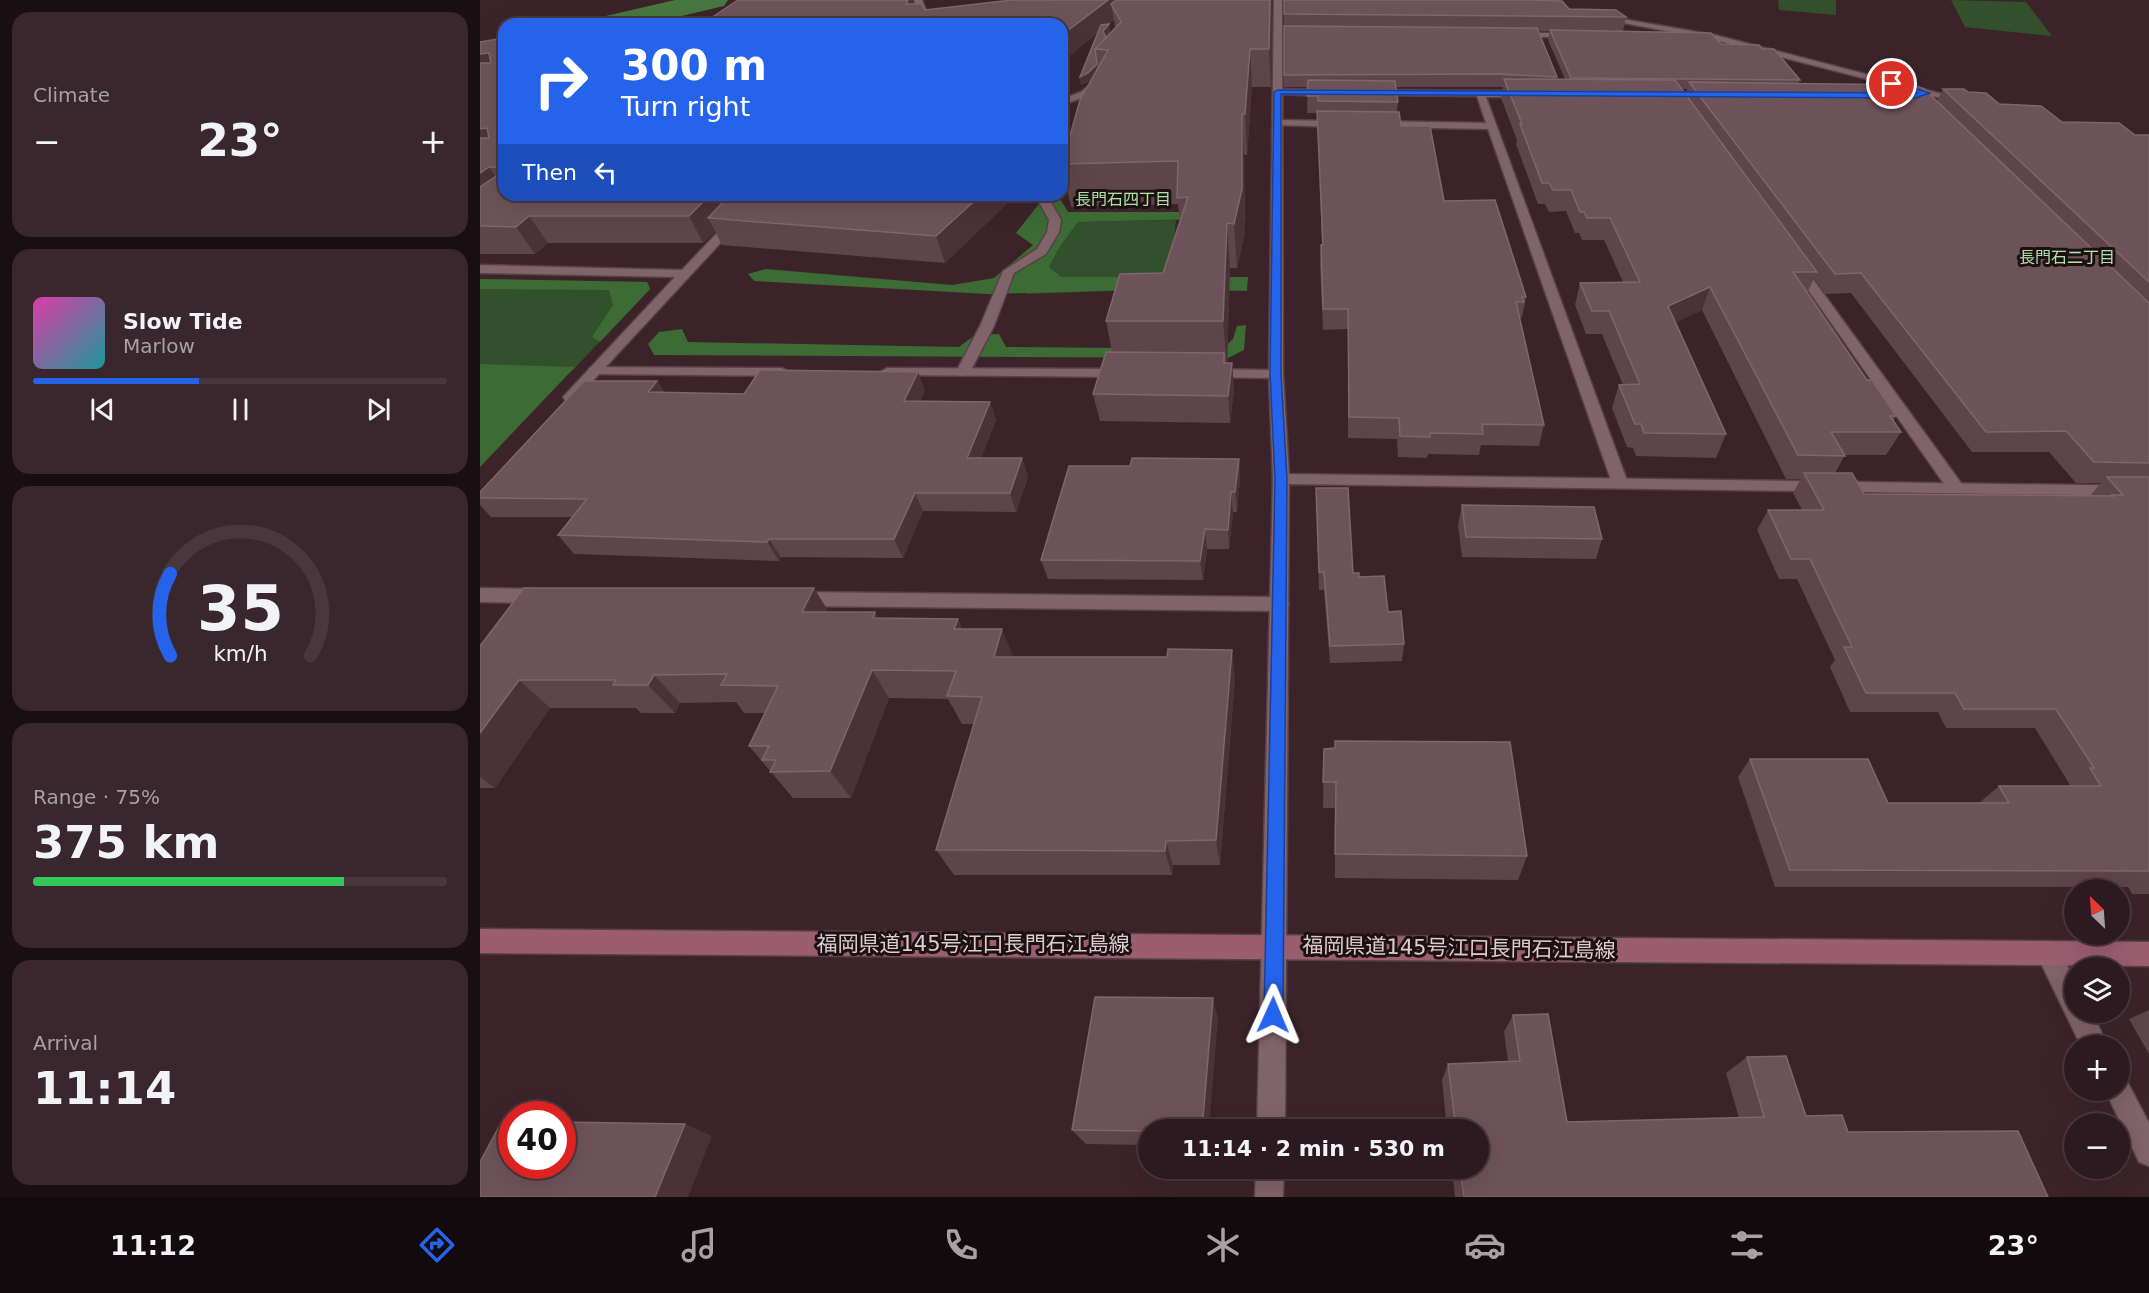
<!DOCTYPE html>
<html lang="en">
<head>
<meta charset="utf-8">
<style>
	body { margin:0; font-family:"DejaVu Sans","Noto Sans JP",sans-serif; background:#39272d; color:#f1f3f6; height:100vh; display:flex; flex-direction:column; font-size:22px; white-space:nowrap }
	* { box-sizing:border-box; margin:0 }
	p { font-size:20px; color:#a7a1a5 }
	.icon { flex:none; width:33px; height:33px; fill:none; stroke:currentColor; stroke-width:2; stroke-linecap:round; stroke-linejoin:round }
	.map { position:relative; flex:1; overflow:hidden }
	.details { display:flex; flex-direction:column; gap:12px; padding:12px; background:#190e12; width:480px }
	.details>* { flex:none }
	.top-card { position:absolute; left:18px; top:18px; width:570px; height:183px; border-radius:18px; box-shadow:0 6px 24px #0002,0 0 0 2px #48383e; background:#2563eb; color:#fff; overflow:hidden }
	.needle { width:39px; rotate:335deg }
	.tools { position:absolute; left:1584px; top:879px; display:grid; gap:12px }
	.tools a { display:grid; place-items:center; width:66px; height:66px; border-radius:50%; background:#2d1a20; box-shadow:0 6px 24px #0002,0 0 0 2px #48383e; font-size:30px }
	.speed { position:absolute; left:18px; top:1101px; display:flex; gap:12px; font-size:30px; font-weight:700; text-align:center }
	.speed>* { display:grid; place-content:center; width:78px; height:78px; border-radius:50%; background:#2d1a20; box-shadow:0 6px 24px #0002,0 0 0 2px #48383e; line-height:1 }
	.speed .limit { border:9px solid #d22; background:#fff; color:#111 }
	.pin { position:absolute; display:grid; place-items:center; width:51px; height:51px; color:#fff; margin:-26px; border:3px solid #fff; border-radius:50%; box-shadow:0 2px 6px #0007 }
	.me { position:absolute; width:66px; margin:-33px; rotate:1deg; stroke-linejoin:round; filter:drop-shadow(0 0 4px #0008) }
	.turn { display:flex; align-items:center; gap:21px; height:126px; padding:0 24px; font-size:27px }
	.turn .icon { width:78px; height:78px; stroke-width:2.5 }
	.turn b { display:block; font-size:42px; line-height:51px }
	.then { display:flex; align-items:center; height:57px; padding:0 24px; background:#0003; gap:12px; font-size:22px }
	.big { font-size:45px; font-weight:800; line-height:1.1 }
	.details .widget { flex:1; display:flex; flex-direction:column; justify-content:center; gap:9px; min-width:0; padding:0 21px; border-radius:18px; background:#39272d }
	.details .dial { align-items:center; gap:0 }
	.dial svg { height:156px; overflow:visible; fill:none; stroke:#48383e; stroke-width:7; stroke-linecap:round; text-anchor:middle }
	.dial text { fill:#f1f3f6; stroke:none }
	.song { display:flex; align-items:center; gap:18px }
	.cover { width:72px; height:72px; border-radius:9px; background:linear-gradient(135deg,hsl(320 70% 55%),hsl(180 70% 35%)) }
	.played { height:6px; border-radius:3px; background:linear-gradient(90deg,#2563eb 40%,#48383e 40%) }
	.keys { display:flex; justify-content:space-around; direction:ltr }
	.heat { display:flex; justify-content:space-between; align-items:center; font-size:33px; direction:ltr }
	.charge { height:9px; border-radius:4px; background:linear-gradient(90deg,#34c759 75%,#48383e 0) }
	.trip { position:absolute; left:658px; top:1119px; width:351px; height:60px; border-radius:30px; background:#2d1a20; box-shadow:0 6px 24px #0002,0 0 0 2px #48383e; font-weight:800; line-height:60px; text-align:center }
	.tabs { display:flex; height:96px; justify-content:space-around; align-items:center; background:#120a0d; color:#a7a1a5 }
	.tabs .icon { width:42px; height:42px }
	.tabs .on { color:#2563eb }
	.tabs b { font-size:27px; color:#f1f3f6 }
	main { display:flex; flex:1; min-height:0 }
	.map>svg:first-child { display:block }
	.green { fill:#32502c }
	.forest { fill:#3c6b34 }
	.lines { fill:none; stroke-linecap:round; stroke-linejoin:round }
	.river { fill:#487740; fill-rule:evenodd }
	.service-casing { stroke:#564148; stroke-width:3 }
	.minor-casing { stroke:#564148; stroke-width:3 }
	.tertiary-casing { stroke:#564148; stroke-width:3 }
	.secondary-casing { stroke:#564148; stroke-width:3 }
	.service { fill:#81636a; fill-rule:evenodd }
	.minor { fill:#81636a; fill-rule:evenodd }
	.tertiary { fill:#81636a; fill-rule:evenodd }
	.secondary { fill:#9b5e71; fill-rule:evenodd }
	.wall { fill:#5f444b; fill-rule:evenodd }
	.shaded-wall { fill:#4c3138 }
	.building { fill:#6d5359; stroke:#7e666c; stroke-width:1.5 }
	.route { fill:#2563eb; stroke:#184099; stroke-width:1.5 }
	.labels { text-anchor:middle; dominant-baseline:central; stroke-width:6; stroke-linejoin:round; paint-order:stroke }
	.far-neighbourhood-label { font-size:16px; fill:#aee2a4; stroke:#1c1013 }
	.near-street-label { font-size:21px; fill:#ddccd0; stroke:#1c1013 }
</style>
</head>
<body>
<main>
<section class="details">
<div class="widget"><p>Climate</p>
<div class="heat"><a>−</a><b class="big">23°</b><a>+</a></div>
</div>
<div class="widget">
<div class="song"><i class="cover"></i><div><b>Slow Tide</b><p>Marlow</p></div></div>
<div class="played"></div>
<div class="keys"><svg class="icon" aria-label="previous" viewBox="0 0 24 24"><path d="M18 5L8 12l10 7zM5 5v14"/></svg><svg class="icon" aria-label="pause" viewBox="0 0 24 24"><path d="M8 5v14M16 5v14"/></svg><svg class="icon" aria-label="next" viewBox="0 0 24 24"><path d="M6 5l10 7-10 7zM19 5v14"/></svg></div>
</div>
<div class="widget dial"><svg viewBox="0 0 100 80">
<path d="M14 69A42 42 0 1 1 86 69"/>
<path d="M14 69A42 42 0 0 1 14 27" stroke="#2563eb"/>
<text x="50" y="56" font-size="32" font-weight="700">35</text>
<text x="50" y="72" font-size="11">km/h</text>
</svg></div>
<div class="widget"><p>Range · 75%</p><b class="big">375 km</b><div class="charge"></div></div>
<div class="widget"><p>Arrival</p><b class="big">11:14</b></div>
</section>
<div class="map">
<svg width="1669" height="1197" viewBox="0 0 1669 1197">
	<rect width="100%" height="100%" fill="#3c232a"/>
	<!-- green -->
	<g class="green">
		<path d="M1298,0H1356V15L1299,10Z"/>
		<path d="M1471,0L1546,2L1572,36L1485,27Z"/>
		<path d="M696,220L690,289L546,294L549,271L577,251L598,222Z"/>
		<path d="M0,279L167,282L170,289L90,373L0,370Z"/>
	</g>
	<!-- forest -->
	<g class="forest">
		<path d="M566,195H578L588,212H762L766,218L598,222L577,251L569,267L581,277H768L767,291L690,289L507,294L274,281L268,274L286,269L472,285L514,278L553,245L536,233Z"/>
		<path d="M0,279L167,282L170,289L120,342L112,337L133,305L129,290L0,289Z"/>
		<path d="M766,325L764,350L748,358L174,355L168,344L179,332L202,329L208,342L479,347L495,335L519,334L526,347L742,349L753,339L757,326Z"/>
		<path d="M0,364L95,367L0,467Z"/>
	</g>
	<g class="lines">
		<!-- river -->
		<path class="river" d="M195,0H248L244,6L168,24H113L117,18Z"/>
		<defs>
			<g id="service">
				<path d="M621,77L629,79L607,96L582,105V99L601,92Z"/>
				<path d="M555,195H567L581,220L579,232L566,254L534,273L514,326L490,372L483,376L478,375L476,372L500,326L523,271L557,249L567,232L569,220Z"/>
			</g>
			<g id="minor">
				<path d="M434,0H442L448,15L442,24H434L440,15Z"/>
				<path d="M1037,33H1093L1097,35L1093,37H1034Z"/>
				<path d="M798,89L851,90L856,93L851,96L795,94V90Z"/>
				<path d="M894,90L1046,91L1051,94L1046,97H1006L1148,483L1146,487H1134L1132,483L1008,129L895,127L890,124L895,121L1006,123L997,96L891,95V91Z"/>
				<path d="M798,120L862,121L867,124L862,127L795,125L793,123Z"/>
				<path d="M273,195H285L95,400H85L83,397L195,277L0,273V265L202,270Z"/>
				<path d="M1318,263L1322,264L1481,483L1483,487L1481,491H1469L1312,267Z"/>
				<path d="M0,588L61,589L67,591L70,596L67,601L61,603L0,602Z"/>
				<path d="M317,592L800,597L806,599L809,604L806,609L800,611L317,606L311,604L308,599L311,594Z"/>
				<path d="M1568,941L1577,944L1594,980V1012H1612L1628,1046H1601L1556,953L1559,944Z"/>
				<path d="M1640,1077L1647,1081L1669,1123V1166L1659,1162L1625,1090H1640Z"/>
			</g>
			<g id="tertiary">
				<path d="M794,0H802L803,374L809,474L1669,486V496L809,484L805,1130H777L793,479L789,378L728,377L721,373L728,369L789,370Z"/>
				<path d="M1119,15L1235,35L1489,101L1484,104L1235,40L1122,19Z"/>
				<path d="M114,367L302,368L309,372L302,376L109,374V368Z"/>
				<path d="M407,368L644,369L651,373L644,377L402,375L400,372Z"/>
				<path d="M776,1168H804L803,1197H775Z"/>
			</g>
			<path id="secondary" d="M0,929L1669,942V966L0,953Z"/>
		</defs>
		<!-- service casing -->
		<use href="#service" class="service-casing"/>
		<!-- minor casing -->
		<use href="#minor" class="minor-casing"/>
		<!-- tertiary casing -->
		<use href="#tertiary" class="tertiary-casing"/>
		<!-- secondary casing -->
		<use href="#secondary" class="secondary-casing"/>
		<!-- service -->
		<use href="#service" class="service"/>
		<!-- minor -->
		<use href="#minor" class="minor"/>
		<!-- tertiary -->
		<use href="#tertiary" class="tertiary"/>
		<!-- secondary -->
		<use href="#secondary" class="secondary"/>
	</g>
	<!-- wall -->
	<g class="wall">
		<path d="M258,0H433L434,4L445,10L532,0H633L634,2L636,0H792L791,87H772L767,155H764L765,233L757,268H750L747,363H752L754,390L750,423L620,421L613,394L632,352L626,321L683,273L700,222L698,204L591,207L582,164L612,79L610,81L601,85L600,77L617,33L582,62L225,22ZM634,20L635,28L626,38L625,37L630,32L629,24Z"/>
		<path d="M804,0L1089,9L1146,17L1143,31L1282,49L1320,80L1318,83L1457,101L1463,89L1488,92L1519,104L1582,122L1655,135H1669V894H1652L1648,887H1295L1258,777L1270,759L1408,803H1499L1519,786H1589L1590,785L1555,728H1466L1458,712H1370L1350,667L1355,660L1317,579H1299L1277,530L1288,510H1322L1313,493L1321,479H1306L1222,310L1196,322L1246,434L1236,458L1156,456L1153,448L1147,447L1132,408L1139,385H1143L1122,334H1106L1095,305L1100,283L1143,282L1124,240H1102L1099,233H1095L1086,211L1069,212L1065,204H1058L1036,144L1037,140L1021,98L1023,87H916L918,102L917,112L921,126L964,201L1046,297L1042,317H1041L1040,320L1064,425L1059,446L1001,445L999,455L948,454L947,458L918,457L917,439L868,438V329L843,330L840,264L841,245H842L837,113H827L828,87H804ZM1058,31H1070L1068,40L1085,79H1076L1077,77ZM1202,89H1207L1206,94ZM1334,278L1345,294L1371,293L1492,452H1569L1596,483H1621L1610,496L1384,494L1355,473L1365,455H1406L1421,432L1413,421L1416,416L1387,380L1327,293Z"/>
		<path d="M24,38V195H536L465,263L242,245L235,231L223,243H68L55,254H0V42Z"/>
		<path d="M177,381L185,393L264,394L445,391L440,401L510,402L516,420L501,458H542L548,477L536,512L443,511L423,558L301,557L299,561L94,554L78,535L92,517H11L0,505V492Z"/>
		<path d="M759,459L760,478L757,512H753L749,549H727L723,580L568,579L561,560L650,466Z"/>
		<path d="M836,488L873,573L908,612L924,644L922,661L850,663L844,590H839Z"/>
		<path d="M982,505L1122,539L1116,559L982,557L978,525Z"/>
		<path d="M349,612H395L399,619H478L482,629L533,657L755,678L740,865H693L692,875H474L456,850L494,724H482L468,699L409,698L371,798H313L269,746L285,713H264L256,702L200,703L195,713H161L156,708H70L15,788H0V646Z"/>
		<path d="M855,741L1047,856L1038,880L855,878V808H843L844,749L855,748Z"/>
		<path d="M1669,1010V1054L1649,1019Z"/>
		<path d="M1033,1015L1087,1122L1259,1118L1246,1073L1267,1057L1326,1116L1368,1132L1568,1197H975L972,1168H999V1130H967L962,1080L968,1064L1028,1061L1024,1032Z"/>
		<path d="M738,1018L669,1130V1145L606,1144L592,1130Z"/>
	</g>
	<!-- shaded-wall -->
	<g class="shaded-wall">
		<path d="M428,0H433L437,15L426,4Z"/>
		<path d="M628,0H633L635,11L631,4L634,20L629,24L630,32L624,39L623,31L628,25L582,62V35Z"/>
		<path d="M790,0H792L791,87L789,49Z"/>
		<path d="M770,49L772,87L767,155L765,114Z"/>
		<path d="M9,53L24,77L0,79V54Z"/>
		<path d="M617,64L619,73L610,81L601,85L600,77Z"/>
		<path d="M762,114L764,155L765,233L757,268L754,224Z"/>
		<path d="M7,128L24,154L0,156V129Z"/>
		<path d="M9,167L24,189L0,213V173Z"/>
		<path d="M230,195H270L228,218L235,231L223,243L209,216Z"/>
		<path d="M501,195H536L465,263L456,236Z"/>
		<path d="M49,216L68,243L55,254L36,227Z"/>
		<path d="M747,223L750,268L747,368L743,321Z"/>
		<path d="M1230,287L1222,310L1181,329L1188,306Z"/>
		<path d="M752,363L754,390L750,423L748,396Z"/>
		<path d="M438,372L445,391L431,420L424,401Z"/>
		<path d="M177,381L189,400L168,392Z"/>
		<path d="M510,402L516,420L494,476L487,458Z"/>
		<path d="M542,458L548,477L536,512L530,493Z"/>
		<path d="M759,459L760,478L757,512L755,492Z"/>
		<path d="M751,492L753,512L749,549L748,530Z"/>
		<path d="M435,493L443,511L423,558L414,539Z"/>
		<path d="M725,529L727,549L723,580L720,561Z"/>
		<path d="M289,539L301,557L299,561L287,542Z"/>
		<path d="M334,588L352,617L322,612Z"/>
		<path d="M395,612L412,641L393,618Z"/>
		<path d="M478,619L491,648L474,629Z"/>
		<path d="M522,629L534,658L514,657Z"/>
		<path d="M752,650L755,678L740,865L736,840Z"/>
		<path d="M392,670L409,698L371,798L350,771Z"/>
		<path d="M174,675L200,703L195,713L168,685Z"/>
		<path d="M39,680L70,708L15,788L0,777V733Z"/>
		<path d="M686,841L693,865L692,875L685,851Z"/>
		<path d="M733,998L738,1018L729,1130H722Z"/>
		<path d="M205,1124L232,1136L208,1197H175Z"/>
	</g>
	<!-- building -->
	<g class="building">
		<path d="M258,0H428L426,4H441L445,10L532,0H628L582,35V24H163L225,22Z"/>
		<path d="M636,0H790L789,49H770L765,114H762V189L754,224L747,223L743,321H626L640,274L683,273L708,197L697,198L698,161L582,164L600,100L628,50L615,49L641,22L631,4Z"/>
		<path d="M804,0H1053L1082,1L1089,9L1136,10L1146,17L804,14Z"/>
		<path d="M629,24L623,31L626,38L615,49L617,64L608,73L600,77L621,25Z"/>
		<path d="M804,26L1057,28L1077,77L1018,74L804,75Z"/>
		<path d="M1070,30L1231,33L1241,44L1279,45L1282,49H1294L1320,80L1091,78Z"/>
		<path d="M24,38V167H9L0,173V138H9L7,128L0,129V63H11L9,53L0,54V42Z"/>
		<path d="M1024,79L1195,80L1337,272H1313L1387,380H1392L1416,416H1410L1421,432H1351L1365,456L1318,455L1230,287L1188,306L1246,434L1164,433L1161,424H1155L1139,385L1160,384L1129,311H1112L1100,283L1160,282L1130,218H1107L1104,212H1100L1091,190H1073L1069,183H1062L1040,124H1042Z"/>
		<path d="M828,80L915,81L918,102L838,101V96H827Z"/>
		<path d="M1209,82L1434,85L1444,89L1669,303V463L1614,462L1586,431L1506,432L1381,273L1355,274Z"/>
		<path d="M1463,89H1484L1488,92L1506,93L1519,104L1561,106L1582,122L1639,123L1655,135H1669V282Z"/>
		<path d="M837,111L919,112L921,126H950L964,201L1015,200L1046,297H1042L1044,302H1036L1064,425L1002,424L1003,434L950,433V437L920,436L919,418L869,417L868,309H843L841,245H843Z"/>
		<path d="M24,171V195H230L209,216H49L36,227L0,226V187Z"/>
		<path d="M250,195H501L456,236L228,218Z"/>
		<path d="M626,352L744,353V363H752L748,396L613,394Z"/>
		<path d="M280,370L438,372L424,401L510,402L487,458H542L530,493H435L414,539H289L287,542L78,535L107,499L0,498V492L104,381H177L168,392L264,394Z"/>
		<path d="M652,458L759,459L755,492H751L748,530L725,529L720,561L561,560L589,466H650Z"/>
		<path d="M1324,473H1372L1384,494L1633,496L1632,495H1643L1627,477H1669V871L1310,870L1270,759H1388L1408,803H1529L1519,786H1621L1610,768H1614L1576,709H1484L1475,693H1386L1364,647H1372L1330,559H1311L1288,510H1344Z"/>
		<path d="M836,488H868L873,573H879V577L904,576L908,612L921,611L924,644L850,646L844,572H839Z"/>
		<path d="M982,505L1114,507L1122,539L986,537Z"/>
		<path d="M44,588H334L322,612H395L393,618L478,619L474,629H522L514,657H687L688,649L752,650L736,840L686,841L685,851L456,850L502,697L467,696L476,671L392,670L350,771L290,772L296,760H282L289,746H269L298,686L241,685L247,674L174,675L168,685H133L136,680H39L0,733V646Z"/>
		<path d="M855,741L1030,742L1047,856L855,854L856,782H843L844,749L855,748Z"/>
		<path d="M615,997L733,998L722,1130H669V1131L592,1130Z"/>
		<path d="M1068,1014L1087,1122L1284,1117L1267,1057L1306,1056L1326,1116L1362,1115L1368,1132L1538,1131L1568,1197H984L980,1168H999V1130H976L968,1064L1040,1061L1033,1015Z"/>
		<path d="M22,1121L32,1122V1166H82V1122L205,1124L175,1197H0V1162Z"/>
	</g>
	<!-- route -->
	<path class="route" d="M1412,82L1450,93L1435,98L801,94V374L807,479L803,1015L800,1021L793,1024L786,1021L784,1015L795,479L790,374L794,92L798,90L1438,93L1410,86Z"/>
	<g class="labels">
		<!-- far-neighbourhood labels -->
		<g class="far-neighbourhood-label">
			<text x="643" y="199">長門石四丁目</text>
			<text x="1587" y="257">長門石二丁目</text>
		</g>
		<!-- near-street labels -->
		<g class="near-street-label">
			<text x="493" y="944">福岡県道145号江口長門石江島線</text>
			<text transform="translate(979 948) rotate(1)">福岡県道145号江口長門石江島線</text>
		</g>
	</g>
</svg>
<div class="tools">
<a><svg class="needle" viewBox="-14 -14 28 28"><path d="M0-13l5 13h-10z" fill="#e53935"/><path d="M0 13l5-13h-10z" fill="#a7a1a5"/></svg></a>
<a><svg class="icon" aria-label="layers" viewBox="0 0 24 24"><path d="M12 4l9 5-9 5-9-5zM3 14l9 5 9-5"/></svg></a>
<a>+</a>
<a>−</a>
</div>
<div class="speed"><div class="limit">40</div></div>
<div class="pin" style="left:1412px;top:84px;background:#d93025"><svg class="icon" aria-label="arrive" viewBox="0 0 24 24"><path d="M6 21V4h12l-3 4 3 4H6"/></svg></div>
<svg class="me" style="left:793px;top:1015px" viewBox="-20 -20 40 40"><path d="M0-17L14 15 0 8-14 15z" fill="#2563eb" stroke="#fff" stroke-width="4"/></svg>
<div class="trip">11:14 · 2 min · 530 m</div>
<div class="top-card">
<div class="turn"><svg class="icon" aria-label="right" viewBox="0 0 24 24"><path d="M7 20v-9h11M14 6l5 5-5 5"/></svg><div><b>300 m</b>Turn right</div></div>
<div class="then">Then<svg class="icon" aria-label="left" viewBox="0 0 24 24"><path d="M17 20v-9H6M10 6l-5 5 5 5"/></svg></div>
</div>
</div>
</main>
<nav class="tabs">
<b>11:12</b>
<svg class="icon on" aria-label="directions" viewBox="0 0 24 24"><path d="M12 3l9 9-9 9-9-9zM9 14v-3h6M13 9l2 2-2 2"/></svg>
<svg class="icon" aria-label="music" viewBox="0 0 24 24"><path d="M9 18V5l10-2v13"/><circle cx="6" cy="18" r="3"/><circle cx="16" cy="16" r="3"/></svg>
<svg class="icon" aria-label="phone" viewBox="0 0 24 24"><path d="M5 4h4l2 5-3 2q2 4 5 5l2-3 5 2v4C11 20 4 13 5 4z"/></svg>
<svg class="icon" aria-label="climate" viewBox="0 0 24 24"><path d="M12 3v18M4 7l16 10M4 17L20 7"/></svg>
<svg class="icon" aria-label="car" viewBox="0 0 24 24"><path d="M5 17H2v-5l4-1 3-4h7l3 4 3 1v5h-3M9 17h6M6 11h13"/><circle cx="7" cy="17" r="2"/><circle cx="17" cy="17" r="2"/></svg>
<svg class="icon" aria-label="filters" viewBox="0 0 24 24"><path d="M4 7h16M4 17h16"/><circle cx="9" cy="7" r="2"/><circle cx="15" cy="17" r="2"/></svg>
<b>23°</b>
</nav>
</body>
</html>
